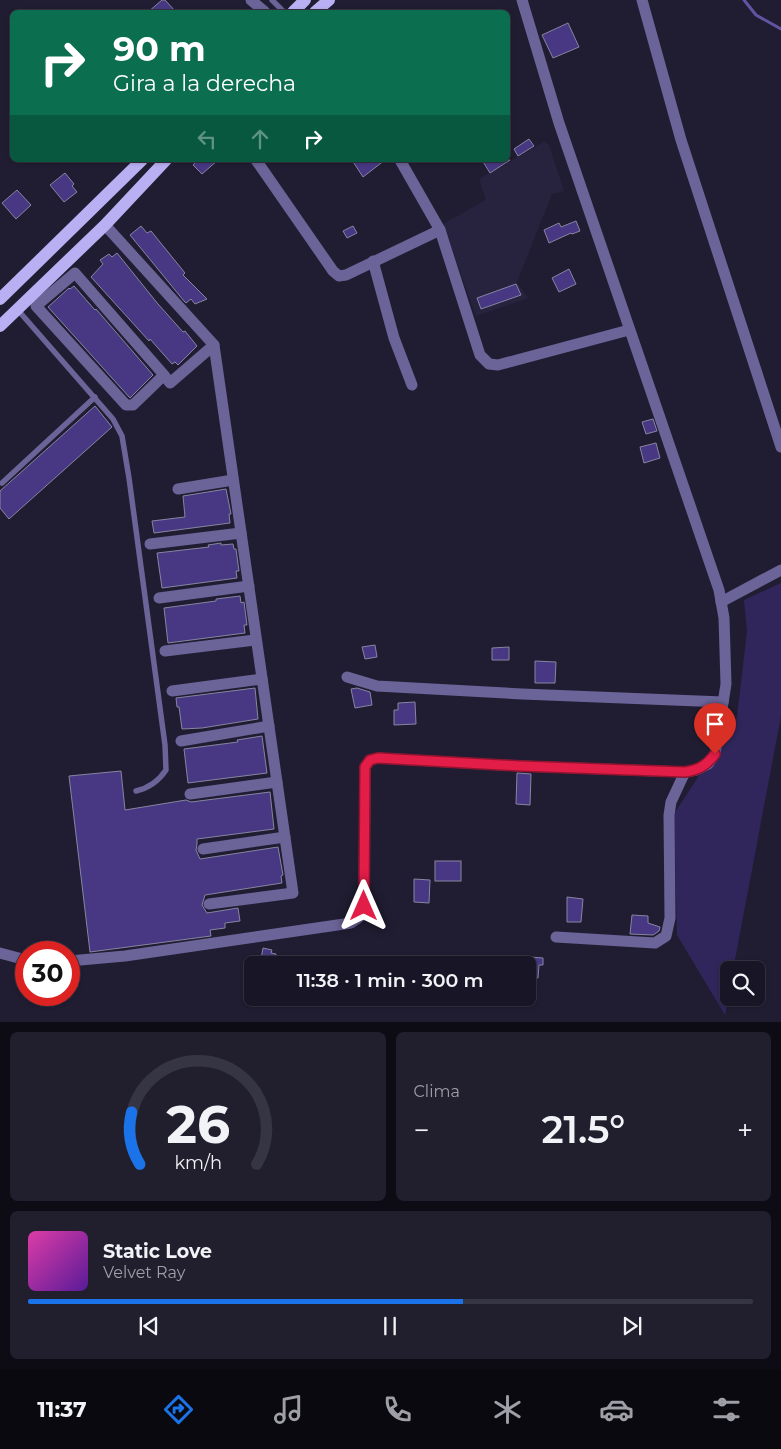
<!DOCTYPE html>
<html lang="es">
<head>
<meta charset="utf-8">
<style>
	body { margin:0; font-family:Montserrat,sans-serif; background:#211f2e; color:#f1f3f6; height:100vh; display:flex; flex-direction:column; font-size:19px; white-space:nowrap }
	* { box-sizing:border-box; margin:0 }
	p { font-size:16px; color:#9f9fa7 }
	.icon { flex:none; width:28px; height:28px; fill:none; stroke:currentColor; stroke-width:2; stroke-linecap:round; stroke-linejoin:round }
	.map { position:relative; height:1022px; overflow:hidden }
	.panel { display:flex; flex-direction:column; gap:10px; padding:10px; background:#0d0c15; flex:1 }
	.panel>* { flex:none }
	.guide { position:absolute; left:10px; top:10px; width:500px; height:152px; border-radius:8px; box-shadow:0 1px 4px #0004,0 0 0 1px #363543; background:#0b6e4f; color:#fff; overflow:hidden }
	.fabs { position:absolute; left:720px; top:961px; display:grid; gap:10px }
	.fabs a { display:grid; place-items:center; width:45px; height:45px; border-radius:8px; background:#181626; box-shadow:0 1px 4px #0004,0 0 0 1px #363543; font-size:25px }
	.speed { position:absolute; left:15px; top:941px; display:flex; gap:10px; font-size:25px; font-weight:700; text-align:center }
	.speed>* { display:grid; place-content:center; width:65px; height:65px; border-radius:50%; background:#181626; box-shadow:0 1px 4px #0004,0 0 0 1px #363543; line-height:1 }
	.speed .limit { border:8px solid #d22; background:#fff; color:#111 }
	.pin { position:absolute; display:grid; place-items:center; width:42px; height:42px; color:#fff; margin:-51px -21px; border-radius:50% 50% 50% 0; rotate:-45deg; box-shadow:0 0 5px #0007 }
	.pin .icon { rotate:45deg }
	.me { position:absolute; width:55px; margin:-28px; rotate:0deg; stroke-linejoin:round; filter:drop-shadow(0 0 4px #0008) }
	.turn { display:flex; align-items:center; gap:18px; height:105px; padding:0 20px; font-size:22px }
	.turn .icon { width:65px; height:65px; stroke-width:2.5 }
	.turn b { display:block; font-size:35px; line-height:42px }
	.lanes { display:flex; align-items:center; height:48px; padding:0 20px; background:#0003; justify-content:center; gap:25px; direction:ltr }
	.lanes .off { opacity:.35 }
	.big { font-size:38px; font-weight:600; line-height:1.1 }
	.panel .widget { flex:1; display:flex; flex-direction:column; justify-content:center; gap:8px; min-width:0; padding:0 18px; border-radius:8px; background:#211f2e }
	.panel .dial { align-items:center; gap:0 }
	.dial svg { height:130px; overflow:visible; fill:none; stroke:#363543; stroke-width:7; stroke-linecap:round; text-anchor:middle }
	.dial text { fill:#f1f3f6; stroke:none }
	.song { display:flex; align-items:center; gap:15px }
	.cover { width:60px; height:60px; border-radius:8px; background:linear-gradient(135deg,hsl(320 70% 55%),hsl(270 70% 35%)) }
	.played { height:5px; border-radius:2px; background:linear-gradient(90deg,#1a73e8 60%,#363543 60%) }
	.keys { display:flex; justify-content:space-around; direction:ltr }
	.heat { display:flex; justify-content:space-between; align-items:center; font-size:28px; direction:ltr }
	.panel .tiles { flex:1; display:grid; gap:10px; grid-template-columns:1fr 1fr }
	.widget:last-child { grid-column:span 2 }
	.trip { position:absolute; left:244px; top:956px; width:292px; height:50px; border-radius:8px; background:#181626; box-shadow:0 1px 4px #0004,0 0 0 1px #363543; font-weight:600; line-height:50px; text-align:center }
	.menu { display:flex; height:80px; justify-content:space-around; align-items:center; background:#0a090f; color:#9f9fa7 }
	.menu .icon { width:35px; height:35px }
	.menu .current { color:#1a73e8 }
	.menu b { font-size:22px; color:#f1f3f6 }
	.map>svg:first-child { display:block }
	.built { fill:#27233f }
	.green { fill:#30265b }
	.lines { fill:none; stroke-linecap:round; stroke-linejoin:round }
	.stream { stroke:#6254a2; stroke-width:3 }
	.building { fill:#483883; stroke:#8785a0 }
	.lane { stroke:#6b6498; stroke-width:5.5 }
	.street { stroke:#6b6498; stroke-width:11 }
	.primary { stroke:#b8b0f2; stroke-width:12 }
	.route-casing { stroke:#92132f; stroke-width:12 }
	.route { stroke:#e11d48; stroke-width:9 }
</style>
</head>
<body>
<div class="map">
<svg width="781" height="1022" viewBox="0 0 781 1022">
	<rect width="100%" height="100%" fill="#201d32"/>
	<!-- built -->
	<path class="built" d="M544,142L549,145L564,191L552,194L517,282L528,298L476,316L443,224L486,200L479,179Z"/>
	<!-- green -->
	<path class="green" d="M781,583V716L733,970H729V995L725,1015L677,935L674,814L737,717L747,631L744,600Z"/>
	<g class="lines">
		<!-- stream -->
		<path class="stream" d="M744,0L756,15L781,29"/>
	</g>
	<!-- building -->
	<g class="building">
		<path d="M162,0H165L176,12H148Z"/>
		<path d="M568,23L579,47L553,58L542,35Z"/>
		<path d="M529,139L534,146L518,156L514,149Z"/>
		<path d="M198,160H218L202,174L193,165Z"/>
		<path d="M352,160H385L363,177Z"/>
		<path d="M482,160H510L490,173Z"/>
		<path d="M65,173L74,184L72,186L77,192L64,202L50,185Z"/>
		<path d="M17,190L31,205L16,219L2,203Z"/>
		<path d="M576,221L580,231L572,234L571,233L549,243L544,230L559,223L561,227Z"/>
		<path d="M141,226L147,233L151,231L185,273L183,275L207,299L195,304L191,299L186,303L184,301L130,235Z"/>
		<path d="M353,226L357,233L347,238L343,231Z"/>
		<path d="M117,253L158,304L183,332L185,331L197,346L178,365L175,362L172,364L150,339L149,341L91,277L103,264L100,260L109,254L112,257Z"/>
		<path d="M569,269L576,284L559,292L552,278Z"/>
		<path d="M516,284L521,295L481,309L477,298Z"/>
		<path d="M74,286L95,310L96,309L153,375L130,398L48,307L69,288L70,289Z"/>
		<path d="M95,406L112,427L9,519L0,508V491Z"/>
		<path d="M653,419L657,431L646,434L642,422Z"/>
		<path d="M656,443L660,458L644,463L640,447Z"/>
		<path d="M226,489L231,514H229L230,523L154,533L152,521L185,517L183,496Z"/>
		<path d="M221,543V545L233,544L234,549H236L239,571H236L237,578L162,588L157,553L209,547L208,545Z"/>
		<path d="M240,596L241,603L244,602L247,625H244L245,633L168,643L164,608L216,601V599Z"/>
		<path d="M375,645L377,657L365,659L362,647Z"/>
		<path d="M509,647V660H492V648Z"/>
		<path d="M535,661L556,662L555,683H535Z"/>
		<path d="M255,688L258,719L202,728L182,729L179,707H177L176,698Z"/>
		<path d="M357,688L370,692L372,705L355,708L351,689Z"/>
		<path d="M415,702L416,724L394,725V710H398V703Z"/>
		<path d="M262,736L267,773L188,783L184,749L238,742L237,740Z"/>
		<path d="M121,771L125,810L186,800L191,802L270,792L274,829L197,839V844L196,850L200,859L278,847L283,875L281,876L282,883L205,895L202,905L207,913L238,908L240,921L225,923V928L210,930L211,936L90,952L69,776Z"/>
		<path d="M517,773L531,774L530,805L516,804Z"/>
		<rect x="435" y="861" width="26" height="20"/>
		<path d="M414,879L430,880L429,903L414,902Z"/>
		<path d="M567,897L583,899L581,922H567Z"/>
		<path d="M632,915L648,916V923L660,927L659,931L653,935L630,934Z"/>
		<path d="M263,948L272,950L271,953L276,954L274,965L260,964Z"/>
		<path d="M518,956L543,958V965H539L538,978L528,977V965H517Z"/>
	</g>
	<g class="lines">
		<!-- lane -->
		<g class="lane">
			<path d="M272,0L284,12"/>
			<path d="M17,309L113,419L122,436L129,478L165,745L166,770C158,782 149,788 136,791"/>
			<path d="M2,483L95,397"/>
		</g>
		<!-- street -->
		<g class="street">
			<path d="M251,0L265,12"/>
			<path d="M642,0L681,140L781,447"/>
			<path d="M256,160L333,271L339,276L346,275L440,230L480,355L489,364L498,365L629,330"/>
			<path d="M400,160L440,230"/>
			<path d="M105,225L214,345L293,893L209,904"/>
			<path d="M373,261L394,338L412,385"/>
			<path d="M164,375L133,405H126L36,306L75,273L164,375L170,383L214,345"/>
			<path d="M178,489L233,480"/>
			<path d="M150,544L241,533"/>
			<path d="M159,598L249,586"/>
			<path d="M721,602L781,570"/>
			<path d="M165,651L255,640"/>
			<path d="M347,677L377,686L522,694L723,702"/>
			<path d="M172,691L262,679"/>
			<path d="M181,741L269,726"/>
			<path d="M190,794L277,782"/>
			<path d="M203,849L285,837"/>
			<path d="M556,937L655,943L666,936L670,918L669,815L671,802L685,772"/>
			<path d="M0,953L26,960"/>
			<path d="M69,961L125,956L351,923L361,916L364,906L365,767L370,760L378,758L521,766L685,772L696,770L708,764L715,754L726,684L724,618L719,590L559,123L522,0"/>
		</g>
		<!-- primary -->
		<g class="primary">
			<path d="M293,12L305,0"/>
			<path d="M315,12L329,0"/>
			<path d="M0,299L142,160"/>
			<path d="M0,326L105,225L166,160"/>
		</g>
	</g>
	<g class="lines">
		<defs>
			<path id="route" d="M364,906L365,767L370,760L378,758L520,766L685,772C699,770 707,765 715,754"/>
		</defs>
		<!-- route casing -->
		<use href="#route" class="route-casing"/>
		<!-- route -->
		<use href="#route" class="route"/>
	</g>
</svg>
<div class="fabs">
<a><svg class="icon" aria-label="search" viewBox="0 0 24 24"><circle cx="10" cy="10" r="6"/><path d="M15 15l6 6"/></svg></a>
</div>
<div class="speed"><div class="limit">30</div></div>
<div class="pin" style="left:715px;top:754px;background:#d93025"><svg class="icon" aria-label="arrive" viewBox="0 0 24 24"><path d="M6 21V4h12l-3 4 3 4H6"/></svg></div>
<svg class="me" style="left:364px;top:906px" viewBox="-20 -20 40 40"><path d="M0-17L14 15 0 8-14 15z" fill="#e11d48" stroke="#fff" stroke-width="4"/></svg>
<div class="trip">11:38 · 1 min · 300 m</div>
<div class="guide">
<div class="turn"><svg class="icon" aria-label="right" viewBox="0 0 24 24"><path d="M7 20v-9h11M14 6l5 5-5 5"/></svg><div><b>90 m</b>Gira a la derecha</div></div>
<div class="lanes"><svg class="icon off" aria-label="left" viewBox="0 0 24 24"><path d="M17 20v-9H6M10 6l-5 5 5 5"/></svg><svg class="icon off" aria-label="ahead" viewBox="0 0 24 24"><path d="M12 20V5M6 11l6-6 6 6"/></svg><svg class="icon" aria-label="right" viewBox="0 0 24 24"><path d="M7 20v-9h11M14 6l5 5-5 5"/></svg></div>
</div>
</div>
<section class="panel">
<div class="tiles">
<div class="widget dial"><svg viewBox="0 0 100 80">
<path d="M14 69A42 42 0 1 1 86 69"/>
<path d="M14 69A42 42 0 0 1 9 37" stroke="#1a73e8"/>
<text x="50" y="56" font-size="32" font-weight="700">26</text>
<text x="50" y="72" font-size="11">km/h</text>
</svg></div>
<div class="widget"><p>Clima</p>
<div class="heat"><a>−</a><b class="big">21.5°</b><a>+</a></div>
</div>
<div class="widget">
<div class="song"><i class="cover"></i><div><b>Static Love</b><p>Velvet Ray</p></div></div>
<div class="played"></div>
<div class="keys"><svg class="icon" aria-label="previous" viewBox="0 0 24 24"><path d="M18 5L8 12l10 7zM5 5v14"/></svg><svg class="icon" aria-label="pause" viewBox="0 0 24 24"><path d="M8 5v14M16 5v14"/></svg><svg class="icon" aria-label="next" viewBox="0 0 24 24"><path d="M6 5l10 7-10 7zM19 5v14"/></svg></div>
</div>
</div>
</section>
<nav class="menu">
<b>11:37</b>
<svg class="icon current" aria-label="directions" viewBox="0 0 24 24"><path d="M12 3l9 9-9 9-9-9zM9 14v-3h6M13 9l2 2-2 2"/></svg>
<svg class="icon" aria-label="music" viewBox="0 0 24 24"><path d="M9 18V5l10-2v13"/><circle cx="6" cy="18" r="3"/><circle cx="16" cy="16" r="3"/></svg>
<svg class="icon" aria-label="phone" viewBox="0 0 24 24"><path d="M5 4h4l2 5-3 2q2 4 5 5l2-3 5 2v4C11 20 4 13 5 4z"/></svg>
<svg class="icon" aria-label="climate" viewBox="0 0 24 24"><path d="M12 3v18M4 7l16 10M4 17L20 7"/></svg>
<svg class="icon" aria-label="car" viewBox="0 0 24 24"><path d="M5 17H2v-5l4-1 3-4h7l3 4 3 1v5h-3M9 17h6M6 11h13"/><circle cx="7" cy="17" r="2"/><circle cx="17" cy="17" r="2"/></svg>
<svg class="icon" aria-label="filters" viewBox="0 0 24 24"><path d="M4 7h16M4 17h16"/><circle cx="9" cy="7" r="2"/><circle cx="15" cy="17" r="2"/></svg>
</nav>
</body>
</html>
